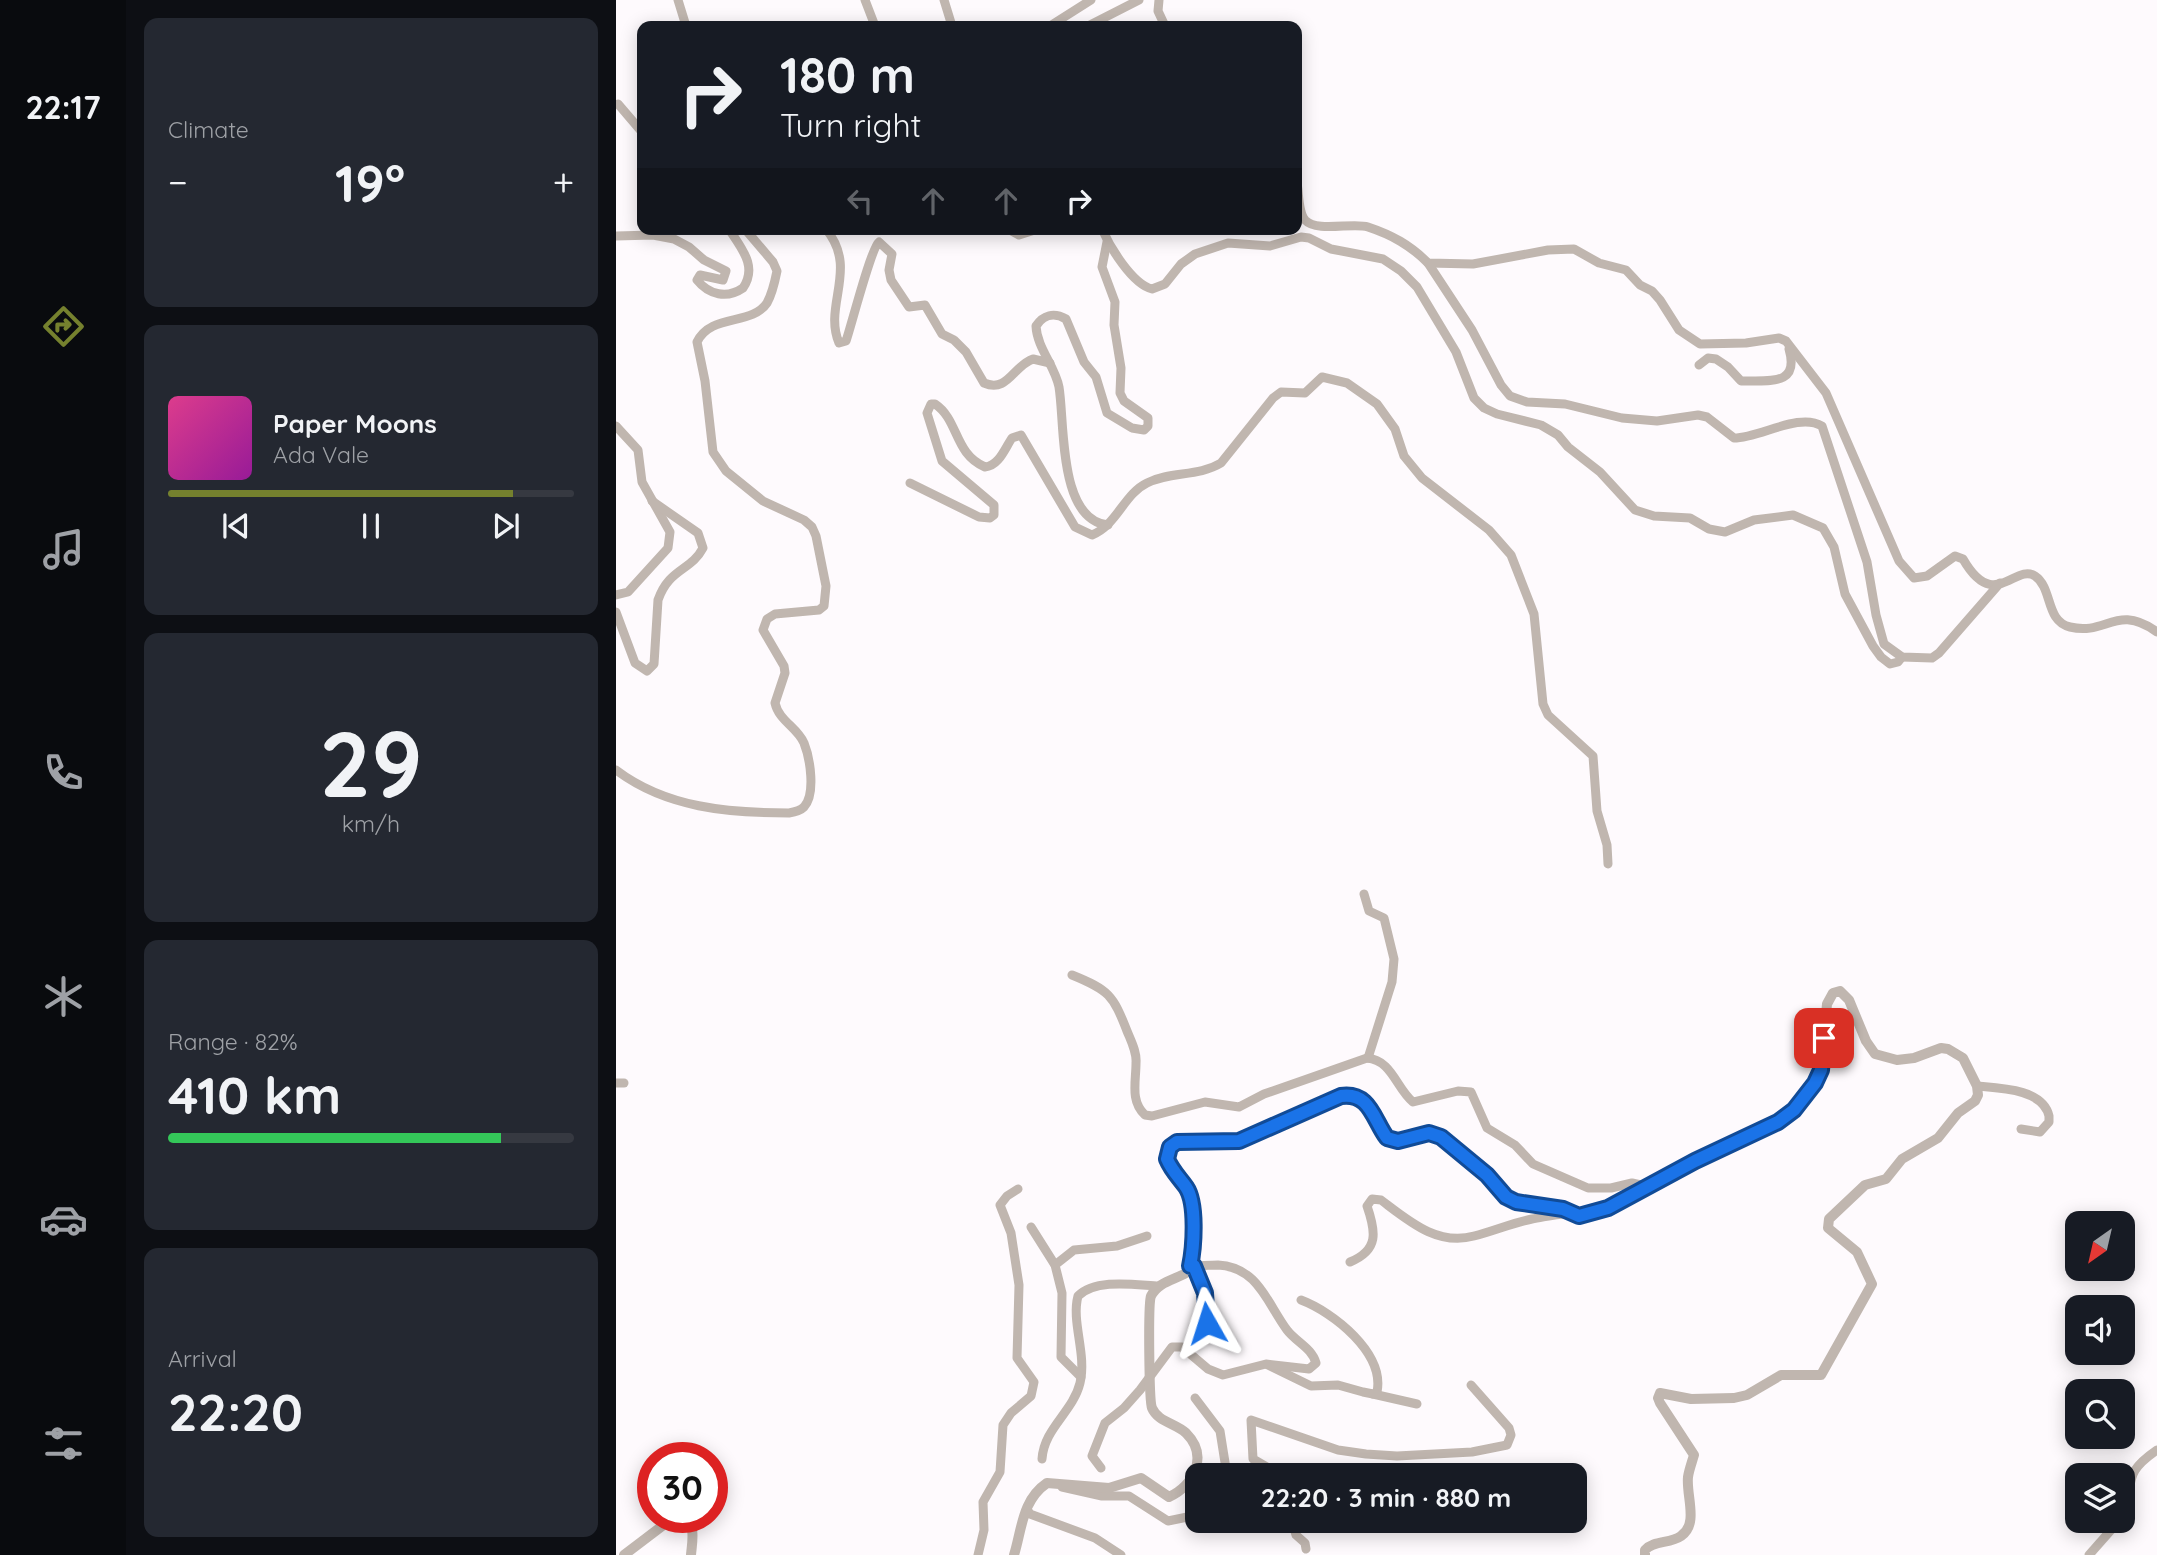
<!DOCTYPE html>
<html lang="en">
<head>
<meta charset="utf-8">
<style>
	body { margin:0; font-family:Quicksand,sans-serif; background:#242831; color:#f1f3f6; height:100vh; display:flex; flex-direction:column; font-size:26px; white-space:nowrap }
	* { box-sizing:border-box; margin:0 }
	p { font-size:23px; color:#9ea1a6 }
	.icon { flex:none; width:38px; height:38px; fill:none; stroke:currentColor; stroke-width:2; stroke-linecap:round; stroke-linejoin:round }
	.map { position:relative; flex:1; overflow:hidden }
	.drawer { display:flex; flex-direction:column; gap:18px; padding:18px; background:#0d0f14; width:490px }
	.drawer>* { flex:none }
	.hud { position:absolute; left:21px; top:21px; width:665px; height:214px; border-radius:14px; box-shadow:0 4px 18px #0003; background:#171b24; color:#f1f3f6; overflow:hidden }
	.needle { width:46px; rotate:214deg }
	.buttons { position:absolute; left:1449px; top:1211px; display:grid; gap:14px }
	.buttons a { display:grid; place-items:center; width:70px; height:70px; border-radius:14px; background:#171b24; box-shadow:0 4px 18px #0003; font-size:35px }
	.speed { position:absolute; left:21px; top:1442px; display:flex; gap:14px; font-size:35px; font-weight:700; text-align:center }
	.speed>* { display:grid; place-content:center; width:91px; height:91px; border-radius:50%; background:#171b24; box-shadow:0 4px 18px #0003; line-height:1 }
	.speed .limit { border:10px solid #d22; background:#fff; color:#111 }
	.pin { position:absolute; display:grid; place-items:center; width:60px; height:60px; color:#fff; margin:-30px; border-radius:14px; box-shadow:0 4px 10px #0006 }
	.me { position:absolute; width:77px; margin:-38px; rotate:354deg; stroke-linejoin:round; filter:drop-shadow(0 0 5px #0008) }
	.turn { display:flex; align-items:center; gap:24px; height:147px; padding:0 28px; font-size:32px }
	.turn .icon { width:91px; height:91px; stroke-width:2.5 }
	.turn b { display:block; font-size:49px; line-height:60px }
	.lanes { display:flex; align-items:center; height:66px; padding:0 28px; background:#0003; justify-content:center; gap:35px; direction:ltr }
	.lanes .off { opacity:.35 }
	.big { font-size:52px; font-weight:700; line-height:1.1 }
	.drawer .widget { flex:1; display:flex; flex-direction:column; justify-content:center; gap:10px; min-width:0; padding:0 24px; border-radius:14px; background:#242831 }
	.drawer .dial { align-items:center; gap:0 }
	.dial b { font-size:91px; line-height:1 }
	.song { display:flex; align-items:center; gap:21px }
	.cover { width:84px; height:84px; border-radius:10px; background:linear-gradient(135deg,hsl(330 70% 55%),hsl(300 70% 35%)) }
	.played { height:7px; border-radius:4px; background:linear-gradient(90deg,#75812e 85%,#363941 85%) }
	.keys { display:flex; justify-content:space-around; direction:ltr }
	.heat { display:flex; justify-content:space-between; align-items:center; font-size:38px; direction:ltr }
	.charge { height:10px; border-radius:5px; background:linear-gradient(90deg,#34c759 82%,#363941 0) }
	.trip { position:absolute; left:569px; top:1463px; width:402px; height:70px; border-radius:14px; background:#171b24; box-shadow:0 4px 18px #0003; font-weight:700; line-height:70px; text-align:center }
	main { display:flex; flex:1; min-height:0 }
	.tab-bar { display:flex; flex-direction:column; width:126px; justify-content:space-around; align-items:center; background:#090b0e; color:#9ea1a6 }
	.tab-bar .icon { width:49px; height:49px }
	.tab-bar .selected { color:#75812e }
	.tab-bar b { font-size:32px; color:#f1f3f6 }
	.map>svg:first-child { display:block }
	.lines { fill:none; stroke-linecap:round; stroke-linejoin:round }
	.minor { stroke:#c0b6af; stroke-width:9 }
	.tertiary { stroke:#c0b6af; stroke-width:10 }
	.route-casing { stroke:#114b97; stroke-width:18 }
	.route { stroke:#1a73e8; stroke-width:12 }
</style>
</head>
<body>
<main>
<nav class="tab-bar">
<b>22:17</b>
<svg class="icon selected" aria-label="directions" viewBox="0 0 24 24"><path d="M12 3l9 9-9 9-9-9zM9 14v-3h6M13 9l2 2-2 2"/></svg>
<svg class="icon" aria-label="music" viewBox="0 0 24 24"><path d="M9 18V5l10-2v13"/><circle cx="6" cy="18" r="3"/><circle cx="16" cy="16" r="3"/></svg>
<svg class="icon" aria-label="phone" viewBox="0 0 24 24"><path d="M5 4h4l2 5-3 2q2 4 5 5l2-3 5 2v4C11 20 4 13 5 4z"/></svg>
<svg class="icon" aria-label="climate" viewBox="0 0 24 24"><path d="M12 3v18M4 7l16 10M4 17L20 7"/></svg>
<svg class="icon" aria-label="car" viewBox="0 0 24 24"><path d="M5 17H2v-5l4-1 3-4h7l3 4 3 1v5h-3M9 17h6M6 11h13"/><circle cx="7" cy="17" r="2"/><circle cx="17" cy="17" r="2"/></svg>
<svg class="icon" aria-label="filters" viewBox="0 0 24 24"><path d="M4 7h16M4 17h16"/><circle cx="9" cy="7" r="2"/><circle cx="15" cy="17" r="2"/></svg>
</nav>
<section class="drawer">
<div class="widget"><p>Climate</p>
<div class="heat"><a>−</a><b class="big">19°</b><a>+</a></div>
</div>
<div class="widget">
<div class="song"><i class="cover"></i><div><b>Paper Moons</b><p>Ada Vale</p></div></div>
<div class="played"></div>
<div class="keys"><svg class="icon" aria-label="previous" viewBox="0 0 24 24"><path d="M18 5L8 12l10 7zM5 5v14"/></svg><svg class="icon" aria-label="pause" viewBox="0 0 24 24"><path d="M8 5v14M16 5v14"/></svg><svg class="icon" aria-label="next" viewBox="0 0 24 24"><path d="M6 5l10 7-10 7zM19 5v14"/></svg></div>
</div>
<div class="widget dial"><b>29</b><p>km/h</p></div>
<div class="widget"><p>Range · 82%</p><b class="big">410 km</b><div class="charge"></div></div>
<div class="widget"><p>Arrival</p><b class="big">22:20</b></div>
</section>
<div class="map">
<svg width="1541" height="1555" viewBox="0 0 1541 1555">
	<rect width="100%" height="100%" fill="#fefafd"/>
	<g class="lines">
		<!-- minor -->
		<g class="minor">
			<path d="M62,0L70,26"/>
			<path d="M249,0L259,26"/>
			<path d="M328,0L336,26"/>
			<path d="M543,0L542,11L549,26"/>
			<path d="M434,26L475,0"/>
			<path d="M472,26L523,0"/>
			<path d="M2,104L26,132"/>
			<path d="M681,183C683,193 682,212 689,220C701,233 737,222 752,227C776,235 794,245 812,263L857,264L932,250L958,249L983,263L1010,270L1024,285L1036,291L1044,300L1063,330L1084,344L1130,343L1163,338L1170,341L1210,393L1283,561L1298,578L1311,576L1339,556L1347,559C1378,613 1399,563 1419,576C1437,588 1429,621 1454,627C1491,636 1500,603 1541,632"/>
			<path d="M210,229C243,269 207,305 223,343L230,341C235,327 255,248 263,242L276,254L273,270L275,280L293,307L309,305L326,334L338,340L350,352L368,383C392,393 397,366 417,359L434,363"/>
			<path d="M392,229L403,235L422,229"/>
			<path d="M486,229C494,247 516,284 536,289L549,284L565,264L579,254L612,243L654,246L685,237L693,238L715,249L767,259L785,271L801,287L840,352L858,398L868,408L881,414L925,425L942,435L952,447L984,472L1019,510L1038,516L1074,518L1093,529L1109,532L1138,520L1177,515L1207,528L1218,547L1229,594L1257,646L1265,657L1274,664L1282,662L1286,657"/>
			<path d="M0,236L37,235L58,239L73,247L88,260L110,271L107,280L84,275L81,280C93,295 111,299 127,288C142,266 125,248 113,229"/>
			<path d="M491,242L486,267L499,302L498,325L505,368L504,393L508,401L532,418V426L528,430L516,428L491,413L480,377L468,362L450,319C438,312 427,315 420,326C421,348 439,366 443,387C449,423 442,520 492,525"/>
			<path d="M812,263L856,330L885,385L894,396L911,402L949,404L1006,418L1041,421L1082,415L1091,417L1118,438C1144,438 1183,412 1206,426L1251,562L1260,615L1268,644L1286,657L1316,658L1323,653L1384,583"/>
			<path d="M1083,365L1092,358L1100,359L1112,367L1125,381C1152,380 1184,387 1173,349"/>
			<path d="M0,426L22,450L26,482L54,532L52,548L12,592L0,595"/>
			<path d="M294,483L363,517L374,518L378,515V505L326,461L311,413L315,404H319C343,420 338,454 369,467C383,466 389,448 396,438L405,435L459,527L476,535C501,525 508,494 531,483C555,471 582,477 605,463L657,398L665,392L689,393L706,377L731,383L761,404L779,429L788,456L806,478L873,530L895,555L918,614L927,704L932,715L977,756L981,811L991,845L992,864"/>
			<path d="M0,612L19,663L31,671L38,664L42,600C53,568 75,571 87,548L82,533L36,501"/>
			<path d="M0,770C50,808 113,813 173,813C179,812 184,811 188,807C200,794 194,758 188,743C181,727 163,721 159,703L169,673L168,666L147,630L151,619L159,614L203,610L208,606L210,586L200,536L196,527L188,520L147,501L110,471L97,452L89,381L81,342C95,313 136,326 151,303C156,294 159,281 161,271L157,262L129,229"/>
			<path d="M748,894L753,911L768,918L778,959L776,982L752,1058"/>
			<path d="M456,975C493,990 497,995 511,1031C515,1041 521,1052 520,1063C520,1082 514,1101 529,1115L536,1116L589,1102L623,1107L648,1094L751,1058C776,1060 780,1088 797,1102L842,1091L855,1092L871,1128L899,1145L917,1164L972,1188H995L1016,1183L1025,1185L1028,1191"/>
			<path d="M0,1083H8"/>
			<path d="M1361,1086C1384,1088 1427,1089 1433,1116V1122L1424,1132L1405,1129"/>
			<path d="M415,1227L439,1265L446,1293L445,1357L465,1377"/>
			<path d="M734,1262C763,1250 760,1232 751,1206L756,1199L765,1200C793,1221 821,1246 858,1236C878,1231 896,1223 916,1219C929,1217 941,1213 954,1214"/>
			<path d="M439,1265L458,1250L501,1246L531,1236"/>
			<path d="M578,1266L589,1293L591,1323"/>
			<path d="M652,1365L695,1386L722,1385L747,1392L757,1394L761,1392C769,1353 717,1312 685,1300"/>
			<path d="M757,1394L801,1404"/>
			<path d="M579,1398L604,1431L611,1475"/>
			<path d="M426,1459C428,1428 457,1412 464,1383C471,1354 455,1322 462,1296C480,1278 520,1285 543,1286"/>
			<path d="M485,1468L476,1456L489,1423L508,1408L524,1390L556,1347H566L592,1369L607,1375L650,1364L693,1369L700,1363C696,1348 680,1342 671,1330C651,1303 642,1267 602,1265C593,1265 583,1266 574,1266"/>
			<path d="M665,1475L637,1459L635,1420L722,1450L750,1454L781,1456L856,1452L891,1445L895,1435L893,1428L855,1385"/>
			<path d="M446,1487L486,1496H513L552,1521L581,1515"/>
			<path d="M411,1509L414,1514L479,1538L505,1555"/>
			<path d="M1507,1514C1519,1481 1506,1474 1541,1450"/>
			<path d="M676,1521L680,1535L689,1543L690,1549"/>
			<path d="M362,1555L368,1530L367,1502L384,1472L387,1425L395,1413L415,1396L418,1382L401,1358L403,1285L395,1233L384,1205L391,1196L402,1189"/>
			<path d="M1473,1555L1503,1521"/>
		</g>
		<!-- tertiary -->
		<g class="tertiary">
			<path d="M69,1517C80,1527 76,1542 75,1555"/>
			<path d="M8,1555L58,1517"/>
			<path d="M398,1555C406,1529 406,1500 431,1483L493,1488L525,1478L553,1497C578,1485 593,1456 570,1433C559,1423 542,1422 536,1408C533,1401 532,1303 535,1296C542,1282 558,1280 570,1273C581,1255 580,1211 572,1191C569,1182 556,1171 551,1159L554,1147L561,1142L623,1141L664,1125L725,1096C754,1092 757,1119 771,1138L782,1141L813,1133L825,1137L871,1175L890,1197L900,1202L947,1209L963,1215L992,1208L1079,1161L1151,1128L1178,1109L1191,1095L1205,1070L1211,1004L1217,993L1224,991L1233,1000L1250,1041L1259,1054L1281,1060L1298,1058L1325,1048L1332,1049L1347,1058L1361,1086L1362,1095L1359,1101L1342,1113L1322,1138L1286,1159L1270,1179L1249,1185L1213,1219L1212,1228L1241,1252L1256,1284L1205,1375H1165L1131,1395L1118,1398L1075,1399L1044,1393L1042,1398L1044,1403L1078,1455C1076,1462 1073,1470 1072,1477C1070,1496 1083,1524 1065,1536C1054,1544 1038,1540 1029,1550V1555"/>
		</g>
	</g>
	<g class="lines">
		<defs>
			<path id="route" d="M591,1323L589,1293L578,1266H574C578,1247 581,1203 570,1187C563,1177 556,1171 551,1159L554,1147L561,1142L623,1141L725,1096C754,1092 757,1119 771,1138L782,1141L813,1133L825,1137L871,1175L890,1197L900,1202L947,1209L963,1216L992,1208L1079,1161L1162,1122L1178,1110L1199,1083L1205,1070L1208,1038"/>
		</defs>
		<!-- route casing -->
		<use href="#route" class="route-casing"/>
		<!-- route -->
		<use href="#route" class="route"/>
	</g>
</svg>
<div class="buttons">
<a><svg class="needle" viewBox="-14 -14 28 28"><path d="M0-13l5 13h-10z" fill="#e53935"/><path d="M0 13l5-13h-10z" fill="#9ea1a6"/></svg></a>
<a><svg class="icon" aria-label="sound" viewBox="0 0 24 24"><path d="M4 9h4l5-4v14l-5-4H4zM17 9q2 3 0 6"/></svg></a>
<a><svg class="icon" aria-label="search" viewBox="0 0 24 24"><circle cx="10" cy="10" r="6"/><path d="M15 15l6 6"/></svg></a>
<a><svg class="icon" aria-label="layers" viewBox="0 0 24 24"><path d="M12 4l9 5-9 5-9-5zM3 14l9 5 9-5"/></svg></a>
</div>
<div class="speed"><div class="limit">30</div></div>
<div class="pin" style="left:1208px;top:1038px;background:#d93025"><svg class="icon" aria-label="arrive" viewBox="0 0 24 24"><path d="M6 21V4h12l-3 4 3 4H6"/></svg></div>
<svg class="me" style="left:591px;top:1323px" viewBox="-20 -20 40 40"><path d="M0-17L14 15 0 8-14 15z" fill="#1a73e8" stroke="#fff" stroke-width="4"/></svg>
<div class="trip">22:20 · 3 min · 880 m</div>
<div class="hud">
<div class="turn"><svg class="icon" aria-label="right" viewBox="0 0 24 24"><path d="M7 20v-9h11M14 6l5 5-5 5"/></svg><div><b>180 m</b>Turn right</div></div>
<div class="lanes"><svg class="icon off" aria-label="left" viewBox="0 0 24 24"><path d="M17 20v-9H6M10 6l-5 5 5 5"/></svg><svg class="icon off" aria-label="ahead" viewBox="0 0 24 24"><path d="M12 20V5M6 11l6-6 6 6"/></svg><svg class="icon off" aria-label="ahead" viewBox="0 0 24 24"><path d="M12 20V5M6 11l6-6 6 6"/></svg><svg class="icon" aria-label="right" viewBox="0 0 24 24"><path d="M7 20v-9h11M14 6l5 5-5 5"/></svg></div>
</div>
</div>
</main>
</body>
</html>
